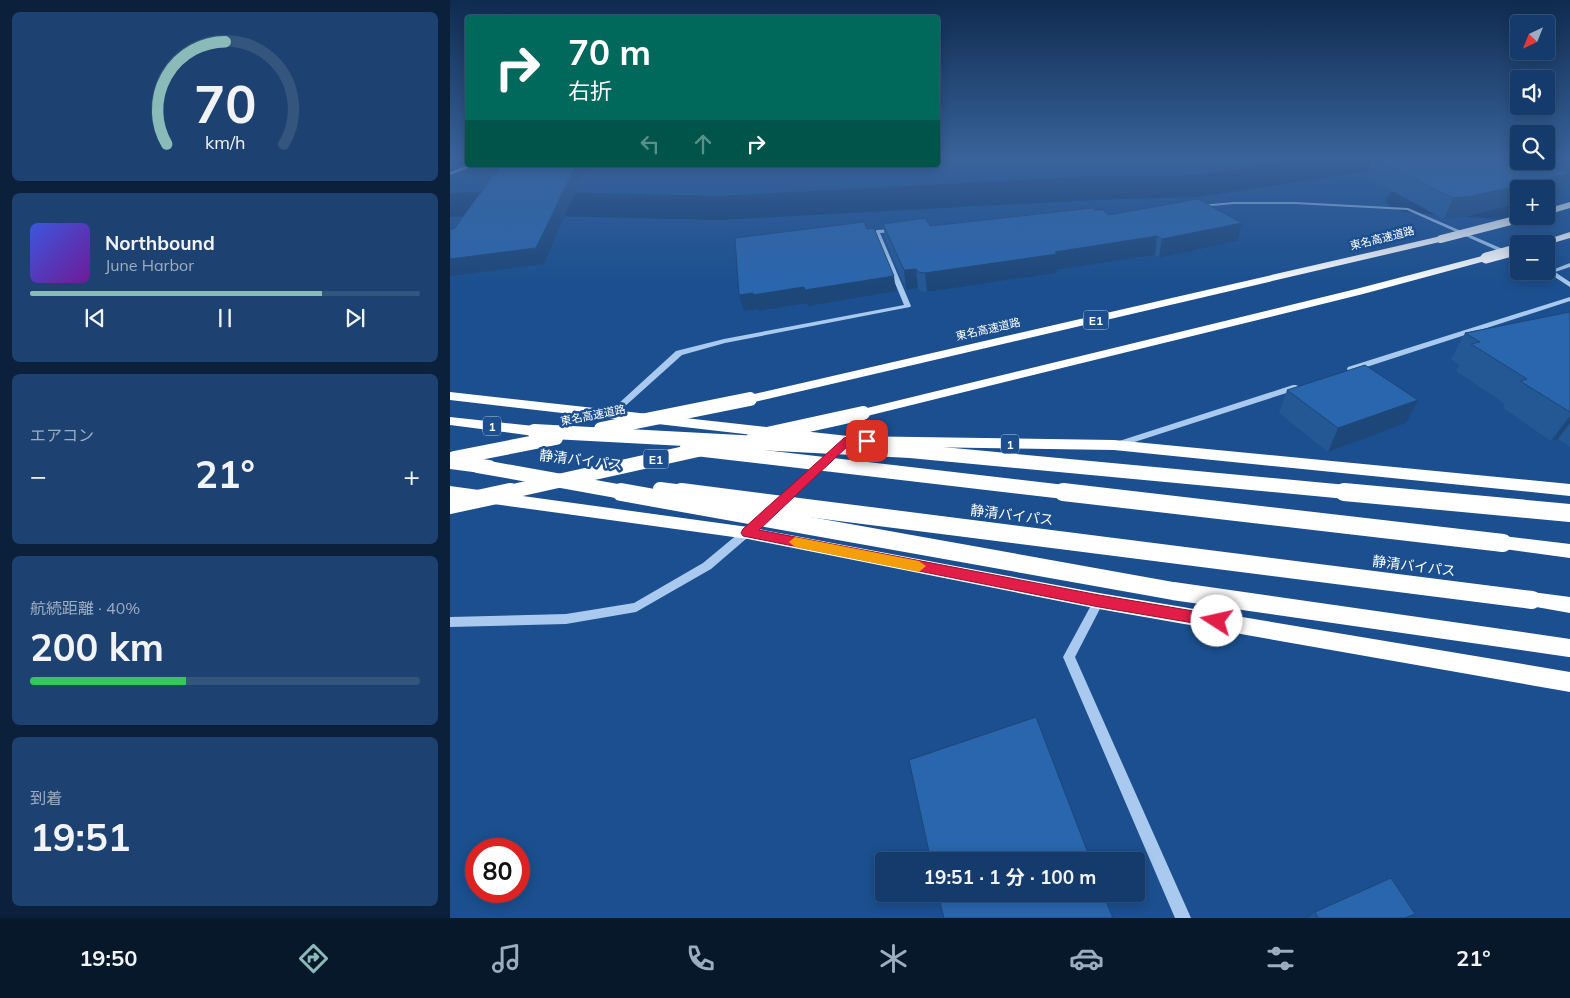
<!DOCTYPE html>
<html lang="ja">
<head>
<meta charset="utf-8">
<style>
	body { margin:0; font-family:Mulish,"Noto Sans JP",sans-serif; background:#1d4271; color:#f1f3f6; height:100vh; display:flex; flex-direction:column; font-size:19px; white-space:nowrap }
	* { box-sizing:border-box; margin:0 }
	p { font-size:16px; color:#9dadc1 }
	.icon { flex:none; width:28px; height:28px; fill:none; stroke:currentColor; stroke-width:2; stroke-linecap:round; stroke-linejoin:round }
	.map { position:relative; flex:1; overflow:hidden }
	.sheet { display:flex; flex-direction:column; gap:12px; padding:12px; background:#0b203b; width:450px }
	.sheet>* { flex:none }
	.top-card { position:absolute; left:15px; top:15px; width:475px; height:152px; border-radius:5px; box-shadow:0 2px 12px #0003,0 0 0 1px #33557e; background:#00695c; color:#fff; overflow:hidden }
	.needle { width:32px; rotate:223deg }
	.fabs { position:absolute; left:1060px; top:15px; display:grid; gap:10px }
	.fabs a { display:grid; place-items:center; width:45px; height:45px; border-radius:5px; background:#143b6b; box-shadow:0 2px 12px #0003,0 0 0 1px #33557e; font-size:25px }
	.speed { position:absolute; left:15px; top:838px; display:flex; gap:10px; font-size:25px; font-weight:700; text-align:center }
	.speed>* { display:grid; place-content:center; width:65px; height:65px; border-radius:50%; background:#143b6b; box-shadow:0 2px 12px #0003,0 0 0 1px #33557e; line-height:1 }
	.speed .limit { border:8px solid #d22; background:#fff; color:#111 }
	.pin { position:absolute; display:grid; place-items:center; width:42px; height:42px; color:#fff; margin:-21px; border-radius:10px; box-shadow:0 2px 8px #0006 }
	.me { position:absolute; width:55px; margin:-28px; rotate:280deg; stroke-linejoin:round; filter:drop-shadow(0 0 4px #0008) }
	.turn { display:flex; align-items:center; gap:18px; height:105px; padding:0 20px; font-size:22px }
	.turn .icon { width:65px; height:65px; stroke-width:2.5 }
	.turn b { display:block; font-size:35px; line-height:42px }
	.lanes { display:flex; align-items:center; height:48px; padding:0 20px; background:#0003; justify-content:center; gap:25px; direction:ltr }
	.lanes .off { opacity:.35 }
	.big { font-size:38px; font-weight:700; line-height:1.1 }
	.sheet .tile { flex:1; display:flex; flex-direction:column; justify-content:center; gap:8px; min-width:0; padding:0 18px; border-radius:8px; background:#1d4271 }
	.sheet .dial { align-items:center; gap:0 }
	.dial svg { height:130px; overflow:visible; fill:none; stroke:#33557e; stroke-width:7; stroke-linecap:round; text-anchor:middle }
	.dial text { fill:#f1f3f6; stroke:none }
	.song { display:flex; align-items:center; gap:15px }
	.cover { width:60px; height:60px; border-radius:8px; background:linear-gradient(135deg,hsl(230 70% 55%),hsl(280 70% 35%)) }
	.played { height:5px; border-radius:2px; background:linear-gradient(90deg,#8bbbb9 75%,#33557e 75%) }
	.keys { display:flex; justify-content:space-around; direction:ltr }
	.heat { display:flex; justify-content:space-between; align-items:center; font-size:28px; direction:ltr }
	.charge { height:8px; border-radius:4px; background:linear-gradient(90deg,#34c759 40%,#33557e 0) }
	.trip { position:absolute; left:425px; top:852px; width:270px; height:50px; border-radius:5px; background:#143b6b; box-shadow:0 2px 12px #0003,0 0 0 1px #33557e; font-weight:700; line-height:50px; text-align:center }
	.tabs { display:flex; height:80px; justify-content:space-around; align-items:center; background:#08182b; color:#9dadc1 }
	.tabs .icon { width:35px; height:35px }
	.tabs .current { color:#8bbbb9 }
	.tabs b { font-size:22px; color:#f1f3f6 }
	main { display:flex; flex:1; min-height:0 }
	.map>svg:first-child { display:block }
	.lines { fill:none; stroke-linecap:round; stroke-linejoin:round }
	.river { fill:#123a6d; fill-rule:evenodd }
	.minor { fill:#a9c9ee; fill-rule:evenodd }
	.highway { fill:#fff; fill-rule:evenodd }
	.highway-bridge-far3 { stroke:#fff; stroke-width:8 }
	.highway-bridge-far2 { stroke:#fff; stroke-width:11 }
	.highway-bridge-far1 { stroke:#fff; stroke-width:14 }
	.highway-bridge { stroke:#fff; stroke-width:18 }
	.wall { fill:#245895 }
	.shaded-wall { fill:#1d4779 }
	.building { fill:#2a66ad; stroke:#1d4779 }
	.route { fill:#e11d48; stroke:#92132f }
	.slow { fill:#f59e0b }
	.labels { text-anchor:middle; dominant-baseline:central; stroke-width:5; stroke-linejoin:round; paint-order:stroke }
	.far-street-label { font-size:11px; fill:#fff; stroke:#1b4f8f }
	.shield { fill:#1b4f8f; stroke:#bbcadd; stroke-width:1 }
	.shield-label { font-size:12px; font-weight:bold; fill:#fff }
	.street-label { font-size:14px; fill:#fff; stroke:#1b4f8f }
</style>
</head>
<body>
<main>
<section class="sheet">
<div class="tile dial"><svg viewBox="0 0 100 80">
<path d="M14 69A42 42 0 1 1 86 69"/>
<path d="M14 69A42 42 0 0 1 50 6" stroke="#8bbbb9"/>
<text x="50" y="56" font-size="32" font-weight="700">70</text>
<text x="50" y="72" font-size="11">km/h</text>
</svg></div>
<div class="tile">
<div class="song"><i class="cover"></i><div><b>Northbound</b><p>June Harbor</p></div></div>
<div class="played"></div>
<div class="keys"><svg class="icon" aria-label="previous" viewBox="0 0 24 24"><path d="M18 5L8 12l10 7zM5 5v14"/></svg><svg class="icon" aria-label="pause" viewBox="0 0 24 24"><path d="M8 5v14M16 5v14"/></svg><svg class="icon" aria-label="next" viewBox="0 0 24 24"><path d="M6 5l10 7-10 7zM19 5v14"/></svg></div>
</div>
<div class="tile"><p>エアコン</p>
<div class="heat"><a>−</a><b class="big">21°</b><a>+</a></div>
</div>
<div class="tile"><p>航続距離 · 40%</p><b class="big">200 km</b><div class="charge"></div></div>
<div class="tile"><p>到着</p><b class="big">19:51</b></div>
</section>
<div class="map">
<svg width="1120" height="918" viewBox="0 0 1120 918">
	<rect width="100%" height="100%" fill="#1b4f8f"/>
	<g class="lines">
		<!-- river -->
		<g class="river">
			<path d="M856,158H963L958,165L749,197L644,200L269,220L62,215L0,217V193L62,191L269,196L644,176L749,175Z"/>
			<path d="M955,188L1069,197V216H1085L1069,221L955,212L941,208L935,200L941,192Z"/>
		</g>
		<!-- minor -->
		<g class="minor">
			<path d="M19,165H25L0,175V172Z"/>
			<path d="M784,202H845L958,208L1069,256V260L957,210L845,204H784L750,207L748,206L750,205Z"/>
			<path d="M445,229L447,230V232L430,233L461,306L460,307L275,343L232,355L163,417H160L156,415L226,351L274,339L454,305L424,232L427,230Z"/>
			<path d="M1120,263V267L1105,272L1120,282V287L1097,272Z"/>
			<path d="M1120,297V301L904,371H898L897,369L898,367Z"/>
			<path d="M843,385H846L850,387L849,389L669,447H663L662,445L663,443Z"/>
			<path d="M392,443L396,446L395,448L333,505H327L325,503L327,501L389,444Z"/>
			<path d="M315,513L318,514L320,517L318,520L261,569L186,612L116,624L0,627V617L116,614L184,603L253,563L312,514Z"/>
			<path d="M649,596L653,598L654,601L625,657L741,918H725L613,657L645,598Z"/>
		</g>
		<!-- highway -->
		<g class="highway">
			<path d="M1120,202V208L1096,215V209Z"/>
			<path d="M1120,232V238L1096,245L1083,244Z"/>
			<path d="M991,236L996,239L994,241L300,403L293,399L300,395Z"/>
			<path d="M1036,255L1039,256V260L913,294L413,417L406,413L413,409L906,289Z"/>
			<path d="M0,392L398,436L664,440L1120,484V496L664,450L398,446L0,400Z"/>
			<path d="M0,417L84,426L91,431L84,436L0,425Z"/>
			<path d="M0,486L298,527L649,593L1120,672V692L649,609L298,539L0,498Z"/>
			<path d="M1053,536L1120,544V558L1047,548L1044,543L1047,538Z"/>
			<path d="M1082,592L1120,597V613L1075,605L1073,600L1075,595Z"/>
		</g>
		<!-- highway-bridge-far3 -->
		<path class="highway-bridge-far3" d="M991,239L1080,216"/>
		<!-- highway-bridge-far2 -->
		<path class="highway-bridge-far2" d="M1036,258L1069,249"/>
		<!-- highway-bridge-far1 -->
		<g class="highway-bridge-far1">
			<path d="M151,429L300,399"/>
			<path d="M84,431L460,451L907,493"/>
			<path d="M304,437L413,413"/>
			<path d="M237,448L623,493"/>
			<path d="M4,458L106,438"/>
			<path d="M0,462L39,467"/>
			<path d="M28,466L178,493"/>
			<path d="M210,489L241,493"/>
			<path d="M54,493L248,450"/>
		</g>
		<!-- highway-bridge -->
		<g class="highway-bridge">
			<path d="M171,492L723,591L1120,648"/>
			<path d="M231,492L1082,600"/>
			<path d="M613,492L1053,543"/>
			<path d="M894,492L1120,513"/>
			<path d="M0,505L60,492"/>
		</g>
	</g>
	<!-- wall -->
	<g class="wall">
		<path d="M923,158L1120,172V178L1111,193L1069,189V203L1013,217L994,219L916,177Z"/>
		<path d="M1104,158H1120V170Z"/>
		<path d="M645,210L659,215L788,241L709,258L705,255L607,270L606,273L477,292L470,291L468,288L456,290L436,242L433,224L480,226Z"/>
		<path d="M1120,312V447L1108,439L1101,441L1053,408L1055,404L1006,371L1009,365L1001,359L1015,333Z"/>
		<path d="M837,390L956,423L878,452L829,413Z"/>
		<path d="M865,912L958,918H858Z"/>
	</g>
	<!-- shaded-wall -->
	<g class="shaded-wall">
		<path d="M126,165H137L94,264L0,276V259Z"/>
		<path d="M1120,173V178L1111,193L1096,196V189H1069V203L1013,217L994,219L1003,198Z"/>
		<path d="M792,223L788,241L709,258L712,239Z"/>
		<path d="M707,236L705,255L607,270L606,273L477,292L475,273L605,252Z"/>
		<path d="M466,269L468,288L456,290L454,270Z"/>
		<path d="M444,276L446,291L358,306L355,290Z"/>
		<path d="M354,287L358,303L308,311V309L294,311L289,295Z"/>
		<path d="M968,400L956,423L878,452L888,428Z"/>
		<path d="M1120,416V423L1108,439L1101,441Z"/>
	</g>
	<!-- building -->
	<g class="building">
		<path d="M923,158H1063L1069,159V161H1076L1120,172V173L1023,196L1003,198Z"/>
		<path d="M51,165H126L86,248L0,259V229H4Z"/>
		<path d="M748,199L792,223L712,239L707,236L605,252L607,254L475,273L468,272L466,269L454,270L433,224L475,218L480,226L642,208L645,210H653L659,215Z"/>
		<path d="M414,222L417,229L424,228L444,276L355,290L354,287L303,295V293L289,295L285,238Z"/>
		<path d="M1120,312V412L1070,381L1077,379L1021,344L1030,342L1015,333Z"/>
		<path d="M915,365L968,400L888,428L837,390Z"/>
		<path d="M586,717L641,861H481L459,760Z"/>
		<path d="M941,878L965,914L955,918H868L865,912Z"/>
		<path d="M488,894H653L663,918H494Z"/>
	</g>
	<!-- sky -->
	<linearGradient id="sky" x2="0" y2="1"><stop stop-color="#0f2b4f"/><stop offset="0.55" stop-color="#39639b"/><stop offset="1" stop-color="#39639b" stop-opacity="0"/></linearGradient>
	<rect width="1120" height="286" fill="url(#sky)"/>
	<!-- route -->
	<path class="route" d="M398,437L417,438L422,441L417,445L400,444L309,530L649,595L767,615L772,617L774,621L772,626L767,627L649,607L293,536L291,533L293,529L394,438Z"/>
	<!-- slow -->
	<path class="slow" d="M345,537L469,561L476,566L469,572L345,547L339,542Z"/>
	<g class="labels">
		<!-- far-street labels -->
		<g class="far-street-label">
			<text transform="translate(932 238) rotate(-14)">東名高速道路</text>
			<text transform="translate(538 329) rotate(-13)">東名高速道路</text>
			<text transform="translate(143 415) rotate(-11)">東名高速道路</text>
		</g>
		<!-- shield labels -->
		<g class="shield">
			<rect x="633.5" y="310.5" width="25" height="19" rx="4"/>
			<rect x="33" y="416.5" width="18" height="19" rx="4"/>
			<rect x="551" y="434.5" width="18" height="19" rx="4"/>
			<rect x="193.5" y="449.5" width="25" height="19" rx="4"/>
		</g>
		<g class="shield-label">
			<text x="646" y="320">E1</text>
			<text x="42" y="426">1</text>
			<text x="560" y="444">1</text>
			<text x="206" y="459">E1</text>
		</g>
		<!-- street labels -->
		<g class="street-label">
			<text transform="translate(131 460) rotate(7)">静清バイパス</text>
			<text transform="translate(562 515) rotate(7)">静清バイパス</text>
			<text transform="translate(964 566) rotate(7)">静清バイパス</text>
		</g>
	</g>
</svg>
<div class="fabs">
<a><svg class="needle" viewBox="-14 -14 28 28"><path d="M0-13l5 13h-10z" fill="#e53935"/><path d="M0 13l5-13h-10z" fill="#9dadc1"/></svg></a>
<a><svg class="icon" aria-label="sound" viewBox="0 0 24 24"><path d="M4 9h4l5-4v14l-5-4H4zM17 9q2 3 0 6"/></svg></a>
<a><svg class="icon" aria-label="search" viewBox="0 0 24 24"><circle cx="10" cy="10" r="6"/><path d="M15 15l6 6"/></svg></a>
<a>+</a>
<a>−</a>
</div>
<div class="speed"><div class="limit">80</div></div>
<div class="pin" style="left:417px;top:441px;background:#d93025"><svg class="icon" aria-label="arrive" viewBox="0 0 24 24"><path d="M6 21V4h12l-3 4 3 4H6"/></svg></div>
<svg class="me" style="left:767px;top:621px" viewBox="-20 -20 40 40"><circle r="19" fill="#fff"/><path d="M0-13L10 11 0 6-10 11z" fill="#e11d48"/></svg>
<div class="trip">19:51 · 1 分 · 100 m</div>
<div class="top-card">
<div class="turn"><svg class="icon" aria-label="right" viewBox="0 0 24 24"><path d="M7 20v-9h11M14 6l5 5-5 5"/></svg><div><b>70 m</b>右折</div></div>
<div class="lanes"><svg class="icon off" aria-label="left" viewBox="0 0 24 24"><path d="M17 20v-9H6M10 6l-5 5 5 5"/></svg><svg class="icon off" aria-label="ahead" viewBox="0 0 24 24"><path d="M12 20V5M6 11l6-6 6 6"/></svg><svg class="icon" aria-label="right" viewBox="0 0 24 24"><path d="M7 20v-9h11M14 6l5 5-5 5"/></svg></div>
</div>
</div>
</main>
<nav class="tabs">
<b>19:50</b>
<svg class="icon current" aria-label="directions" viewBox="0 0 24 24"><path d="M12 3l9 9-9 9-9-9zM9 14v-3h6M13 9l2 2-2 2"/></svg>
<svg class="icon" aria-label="music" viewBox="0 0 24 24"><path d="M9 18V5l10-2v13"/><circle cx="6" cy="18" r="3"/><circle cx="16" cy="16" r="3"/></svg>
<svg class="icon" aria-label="phone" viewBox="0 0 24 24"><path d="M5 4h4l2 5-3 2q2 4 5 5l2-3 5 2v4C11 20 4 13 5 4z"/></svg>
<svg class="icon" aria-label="climate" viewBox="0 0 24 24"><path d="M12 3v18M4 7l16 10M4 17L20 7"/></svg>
<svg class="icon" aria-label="car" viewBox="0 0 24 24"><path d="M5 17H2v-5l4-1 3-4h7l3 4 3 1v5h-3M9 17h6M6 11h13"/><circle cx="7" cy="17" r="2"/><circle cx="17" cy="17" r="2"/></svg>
<svg class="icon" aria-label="filters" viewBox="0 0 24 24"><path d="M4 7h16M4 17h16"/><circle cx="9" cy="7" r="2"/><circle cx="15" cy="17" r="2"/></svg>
<b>21°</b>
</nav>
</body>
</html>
